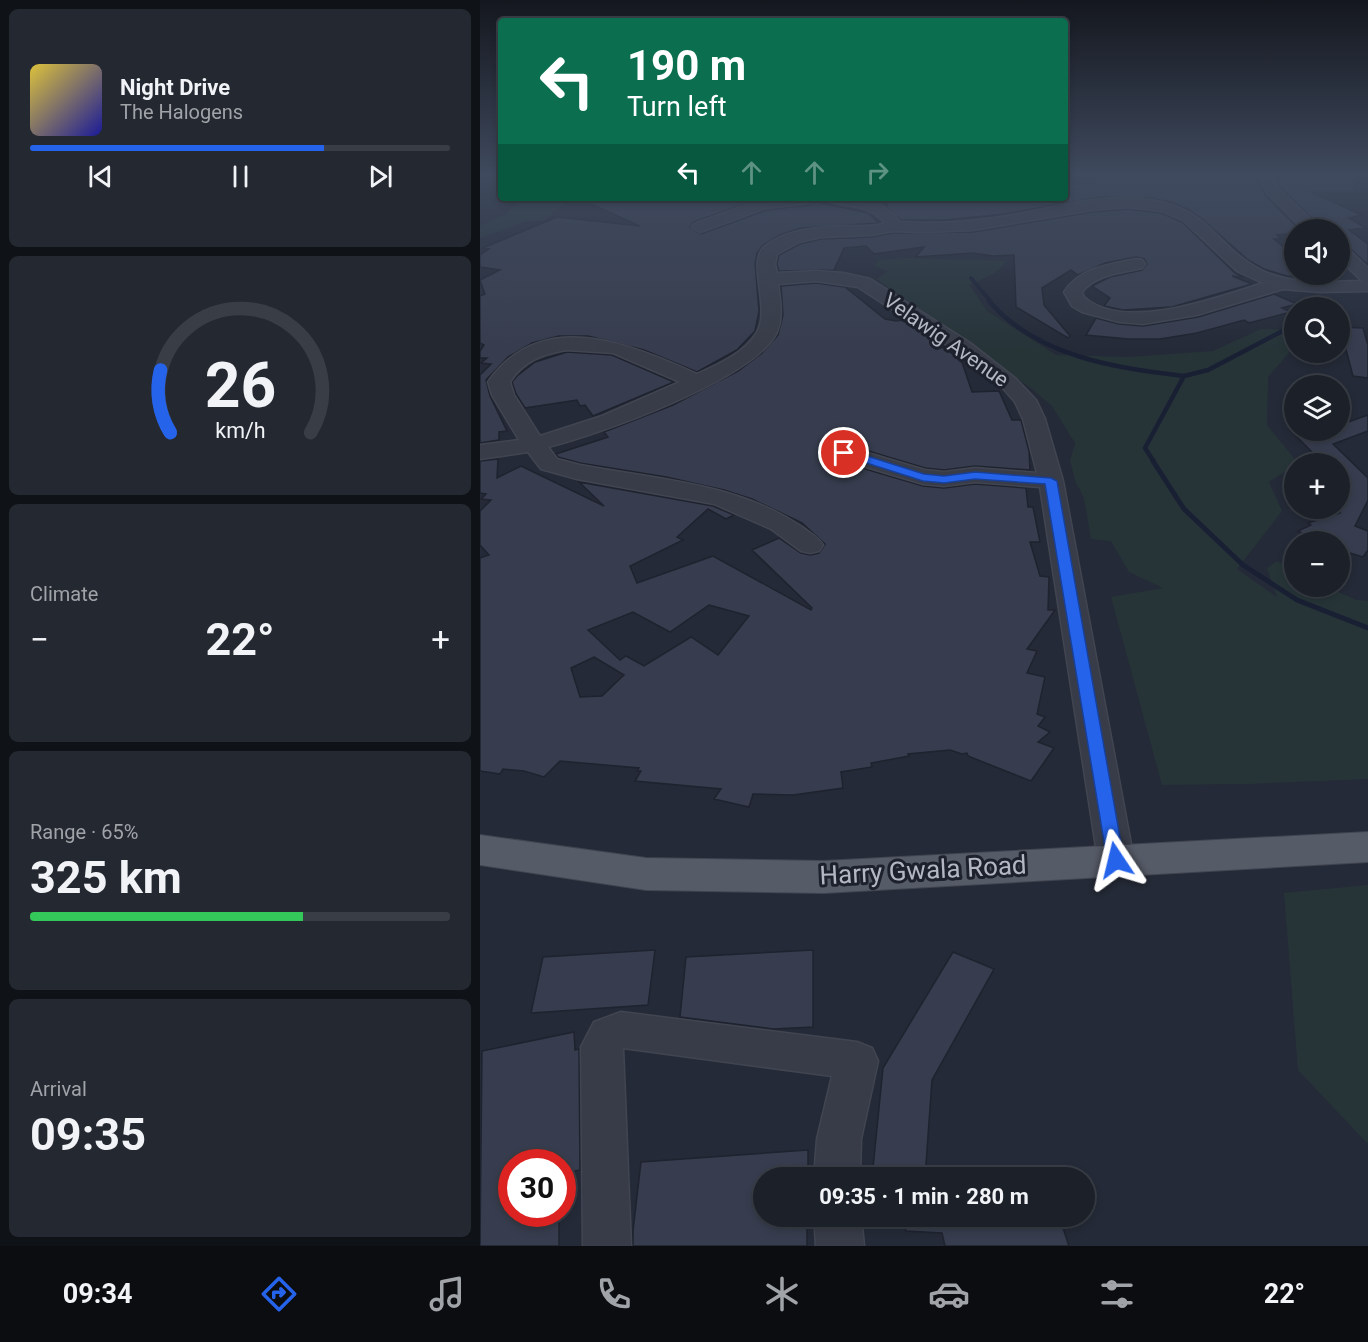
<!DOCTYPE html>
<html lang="en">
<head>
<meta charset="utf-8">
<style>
	body { margin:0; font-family:Roboto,sans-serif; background:#242831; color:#f1f3f6; height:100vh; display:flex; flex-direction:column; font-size:22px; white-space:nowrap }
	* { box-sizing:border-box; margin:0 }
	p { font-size:20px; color:#a0a3a8 }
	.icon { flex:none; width:33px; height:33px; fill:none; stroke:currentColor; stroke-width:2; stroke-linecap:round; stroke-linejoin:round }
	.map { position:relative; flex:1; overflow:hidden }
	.panel { display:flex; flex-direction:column; gap:9px; padding:9px; background:#0f1217; width:480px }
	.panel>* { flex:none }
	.top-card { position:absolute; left:18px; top:18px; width:570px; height:183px; border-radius:6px; box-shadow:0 3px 9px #0003,0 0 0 2px #393e46; background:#0b6e4f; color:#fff; overflow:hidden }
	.controls { position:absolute; left:804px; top:219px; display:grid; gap:12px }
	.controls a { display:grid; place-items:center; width:66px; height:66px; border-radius:50%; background:#1b2029; box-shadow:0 3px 9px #0003,0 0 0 2px #393e46; font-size:30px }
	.speed { position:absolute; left:18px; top:1149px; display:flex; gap:12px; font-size:30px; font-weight:700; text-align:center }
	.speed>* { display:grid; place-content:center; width:78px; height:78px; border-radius:50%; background:#1b2029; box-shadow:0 3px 9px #0003,0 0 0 2px #393e46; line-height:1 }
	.speed .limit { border:9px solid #d22; background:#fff; color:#111 }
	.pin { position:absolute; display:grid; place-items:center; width:51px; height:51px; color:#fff; margin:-26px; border:3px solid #fff; border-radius:50%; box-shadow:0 2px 6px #0007 }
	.me { position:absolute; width:66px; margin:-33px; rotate:350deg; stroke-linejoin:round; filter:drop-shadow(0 0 4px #0008) }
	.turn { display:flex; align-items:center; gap:21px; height:126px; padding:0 30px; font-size:27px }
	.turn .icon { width:78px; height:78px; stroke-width:2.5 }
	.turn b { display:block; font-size:42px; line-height:51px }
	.lanes { display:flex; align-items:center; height:57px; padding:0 30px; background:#0003; justify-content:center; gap:30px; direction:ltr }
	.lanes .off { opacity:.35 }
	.big { font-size:45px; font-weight:700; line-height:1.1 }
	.panel .widget { flex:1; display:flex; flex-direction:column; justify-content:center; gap:9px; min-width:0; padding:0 21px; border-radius:9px; background:#242831 }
	.panel .dial { align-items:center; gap:0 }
	.dial svg { height:156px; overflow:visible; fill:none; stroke:#393e46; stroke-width:7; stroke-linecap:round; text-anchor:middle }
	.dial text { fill:#f1f3f6; stroke:none }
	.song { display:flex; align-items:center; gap:18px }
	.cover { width:72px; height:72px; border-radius:9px; background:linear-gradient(135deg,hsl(50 70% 55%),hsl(240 70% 35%)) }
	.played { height:6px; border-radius:3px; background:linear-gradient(90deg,#2563eb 70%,#393e46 70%) }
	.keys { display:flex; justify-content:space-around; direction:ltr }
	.heat { display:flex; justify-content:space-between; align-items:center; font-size:33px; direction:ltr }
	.charge { height:9px; border-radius:4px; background:linear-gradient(90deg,#34c759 65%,#393e46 0) }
	.trip { position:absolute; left:273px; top:1167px; width:342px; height:60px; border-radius:30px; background:#1b2029; box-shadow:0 3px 9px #0003,0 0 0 2px #393e46; font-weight:700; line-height:60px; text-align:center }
	.tab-bar { display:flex; height:96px; justify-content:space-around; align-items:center; background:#0b0d10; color:#a0a3a8 }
	.tab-bar .icon { width:42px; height:42px }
	.tab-bar .active { color:#2563eb }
	.tab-bar b { font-size:27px; color:#f1f3f6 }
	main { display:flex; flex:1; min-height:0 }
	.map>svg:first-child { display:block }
	.green { fill:#263438 }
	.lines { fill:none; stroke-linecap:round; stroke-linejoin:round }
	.stream-far2 { stroke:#192034; stroke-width:4 }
	.stream-far1 { stroke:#192034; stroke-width:4.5 }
	.stream { stroke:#192034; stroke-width:5 }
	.building { fill:#373d4e; stroke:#1f232f; stroke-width:1.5; fill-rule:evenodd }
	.minor-casing { stroke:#414551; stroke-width:3 }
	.major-casing { stroke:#414551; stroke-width:2 }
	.minor { fill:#383c48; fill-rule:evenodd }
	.major { fill:#565b68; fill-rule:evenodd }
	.route { fill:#2563eb; stroke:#184099; stroke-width:1.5 }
	.labels { text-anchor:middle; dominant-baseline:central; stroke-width:6; stroke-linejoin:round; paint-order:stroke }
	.street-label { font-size:21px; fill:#b3b7c4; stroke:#1d212d }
	.near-street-label { font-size:26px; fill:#b3b7c4; stroke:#1d212d }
</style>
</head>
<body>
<main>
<section class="panel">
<div class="widget">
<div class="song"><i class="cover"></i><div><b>Night Drive</b><p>The Halogens</p></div></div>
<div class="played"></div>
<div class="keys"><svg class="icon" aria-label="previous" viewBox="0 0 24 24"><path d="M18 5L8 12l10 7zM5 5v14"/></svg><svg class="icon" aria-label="pause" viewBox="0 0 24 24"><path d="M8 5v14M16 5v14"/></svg><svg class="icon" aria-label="next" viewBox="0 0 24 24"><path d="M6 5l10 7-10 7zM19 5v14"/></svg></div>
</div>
<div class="widget dial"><svg viewBox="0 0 100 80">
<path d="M14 69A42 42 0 1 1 86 69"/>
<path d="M14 69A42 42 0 0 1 9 37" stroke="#2563eb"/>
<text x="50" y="56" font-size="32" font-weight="700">26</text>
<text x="50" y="72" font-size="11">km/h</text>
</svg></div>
<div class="widget"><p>Climate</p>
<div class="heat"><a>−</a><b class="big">22°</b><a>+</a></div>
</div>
<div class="widget"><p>Range · 65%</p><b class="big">325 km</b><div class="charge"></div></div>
<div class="widget"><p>Arrival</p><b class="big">09:35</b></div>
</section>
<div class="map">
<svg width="888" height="1246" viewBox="0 0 888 1246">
	<rect width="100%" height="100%" fill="#242a37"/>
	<!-- green -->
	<g class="green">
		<path d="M42,198H86L85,203L63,221H47L0,238V226L26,214Z"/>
		<path d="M426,258L526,261C517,275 503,278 489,285L507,311L576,355L649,357L733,351L781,329L814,330V347L788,377L787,425L818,463L814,464V466L789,482L802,511L757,569L797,597L787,568L797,561L814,570V586L848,587L876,600L888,601V779L768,784L682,785L631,597L683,588L649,572L631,541L611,539L604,498L596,483L590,461L595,443L572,406L552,389L397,279L408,271L394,266L399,260Z"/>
		<path d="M888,885V1144L818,1070L804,893Z"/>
	</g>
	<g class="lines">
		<!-- stream-far2 -->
		<path class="stream-far2" d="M491,278L511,302"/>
		<!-- stream-far1 -->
		<g class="stream-far1">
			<path d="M509,301C557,357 636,368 704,376L665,448L674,462"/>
			<path d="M860,311L863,310"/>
			<path d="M704,376L728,370L814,325"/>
		</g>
		<!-- stream -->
		<path class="stream" d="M673,461L704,509L763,565L817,600L888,628"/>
	</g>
	<!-- building -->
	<g class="building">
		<path d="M639,176L777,178L785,195L820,230H814V234L797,235L801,239H794L814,255V274H836L842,280L807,276L784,269L768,260L722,219L709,210L691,202L670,198L620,197L524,214L465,220H421L407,207L408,198H585V185L615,182L610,179Z"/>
		<path d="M798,176H877L873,192H831L882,215L869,218L886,228L869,230L888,244V265L860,239V230H844L800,187L796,179H799Z"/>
		<path d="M97,198H282L213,222L210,227L221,234L287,210L330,205L340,198L341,203L388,213L399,223L321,228L300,235L283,245L277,253L275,263L279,311L275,331L257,350L217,372L164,350L108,336H79L52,343L28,357L6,380L10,396L27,431L19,432V440L0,443V375L11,364L1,363L7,358H0V351L4,345L0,343V296L5,294L0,280L20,270L0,267V255L9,249L3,248L77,217L160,226Z"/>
		<path d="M648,209L681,213L702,222L755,273L764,277L752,276L772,284L692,307L643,310L624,306L630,298L612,286L630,277L662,270L667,264L664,259L656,257L625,263L598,275L591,270L562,288L564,305L590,336L588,338L536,307L534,255L513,256L493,253L436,257L444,247L394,254L386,246L364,248L354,270L299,271L297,264L299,255L320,244L341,239L391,237L413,233L493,232L612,212Z"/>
		<path d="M336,283L365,287L405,319L416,321L424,320L441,331L454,342L456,349L464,347L482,362L492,392L519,391L532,420H541L549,451L550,470L495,466L464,470L445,468L365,444L355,446L350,453L355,460L443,486L464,488L495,484L546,488L548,507H553L560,542H550L560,576L569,577L568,610H575L547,649L557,651L547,673L565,677L557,714L565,717L558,726L570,732L558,742L574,748L551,781L488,756L487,753L482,754L470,750L428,754L429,756L391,763L392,767L361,772L363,788L313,795L273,794L269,807L234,799L241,789L155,781L161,771H157L159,768L80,761L64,777L44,771L23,769L20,774L0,771V558L9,555L0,545V511L11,500L1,499L6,494L0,493V461L18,459L17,478L41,466L124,506L99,482L233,506L254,515L246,519L228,509L197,537L203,540L150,566L157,583L233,556L331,610L332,608L272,550L299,538L321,553L330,555L339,553L345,544L322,523L272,499L244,490L186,477L100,463L78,457L76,454L128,437L124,432L193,405L258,371L282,353L298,335L303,315L301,286ZM229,605L269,616L238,655L211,637L164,666L146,656L140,660L108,630L153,612L190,632ZM114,657L144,675L122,696L100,697L91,668Z"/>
		<path d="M794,294L817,304L802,308L811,312L769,323L764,320L717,333L680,339H648L606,335L616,318L639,324L663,326L718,317Z"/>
		<path d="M860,327L883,328L888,345V378L873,376Z"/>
		<path d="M87,352L132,355L194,382L113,416L105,405L100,406L97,400L45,408L36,394L32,382L37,376L55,362Z"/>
		<path d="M888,415V431L853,444L888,478V500L875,526L888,531V550L883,557L860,550V542H837L818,531L831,525L828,523L860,513V464L841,461L810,430H860V425Z"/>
		<path d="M175,950L168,1005L51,1013L63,957Z"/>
		<path d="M333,950V1027L293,1029L200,1017L206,957Z"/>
		<path d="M473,952L514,969L452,1080L445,1178H392L403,1068Z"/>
		<path d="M94,1032L95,1050L99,1049L100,1170L82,1174V1162H32V1214H79V1246H0L2,1051Z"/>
		<path d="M328,1150V1178H284V1216H327V1246H153V1231L161,1162Z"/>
		<path d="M467,1216H579L589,1246H465L462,1233L426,1231L425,1227Z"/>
	</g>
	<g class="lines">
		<defs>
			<g id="minor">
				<path d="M778,176H792L798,188L842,230H824L787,193Z"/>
				<path d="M294,198H338L330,203L286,208L220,232L212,227L214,224L278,201Z"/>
				<path d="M344,198C375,198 400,195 420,222C460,225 500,221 539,214C581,206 626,193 670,200C733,209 735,248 783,271C813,285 849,282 882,281L860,260V246L866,247L888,268V291L840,292L803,289L717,315L663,324L639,322L602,312L592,306L584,292C601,267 628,265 656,259L662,260L665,264L662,268C642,273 616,274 602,292L604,297C644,333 739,297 783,283L757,271L703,220L682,211L648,207L612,210L493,230L445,232L413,231L391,235L341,237L319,242L297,254L295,264L297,273L336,271L363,273L390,279L490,343L536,379L556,400L565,419L583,481L654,860L649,870L636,874L623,870L618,860L560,487L495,482L464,486L443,484L356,458L352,453L356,448L364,446L445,470L464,472L495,468L557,473L543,419L535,402L522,387L476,351L378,287L336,281L298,284C300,300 304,318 296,334C271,380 120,434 68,447L77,459L100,465C174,479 258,483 322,527C330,533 338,537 343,545L339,551L330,553L321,551L291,529L234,504L97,479L61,469L48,452L0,459V445L39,440L12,395L8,382C61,306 150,344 217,374C237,365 265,353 277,332C291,309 267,263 284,247C304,230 338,227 363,226C377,226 392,228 405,223C385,199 355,209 344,198ZM87,350L133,353L200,382L122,416L60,436L34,395L30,382C43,361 63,354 87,350Z"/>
				<path d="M141,1012L377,1042L392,1048L398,1061L381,1139L380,1178H334L337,1139L352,1076L143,1048L151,1246H103L101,1047L114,1022Z"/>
				<path d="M334,1216H381L384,1246H336Z"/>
			</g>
			<path id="major" d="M888,832V862L344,893L166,890L0,865V835L166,858L344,861Z"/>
		</defs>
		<!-- minor casing -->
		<use href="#minor" class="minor-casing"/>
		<!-- major casing -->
		<use href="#major" class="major-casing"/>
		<!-- minor -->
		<use href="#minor" class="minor"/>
		<!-- major -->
		<use href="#major" class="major"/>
	</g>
	<!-- sky -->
	<linearGradient id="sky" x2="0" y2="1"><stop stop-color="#14171e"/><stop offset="0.5" stop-color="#3f4a5e"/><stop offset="1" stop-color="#3f4a5e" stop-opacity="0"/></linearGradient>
	<rect width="888" height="350" fill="url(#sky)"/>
	<!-- route -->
	<path class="route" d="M361,450H368L444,474L464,476L495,472L571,478L577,481L644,860L642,865L636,866L629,865L627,860L565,484L495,479L464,483L443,481L361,455Z"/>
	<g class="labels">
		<!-- street labels -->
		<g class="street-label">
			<text transform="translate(466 340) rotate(35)">Velawig Avenue</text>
		</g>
		<!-- near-street labels -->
		<g class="near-street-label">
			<text transform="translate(443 870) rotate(-3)">Harry Gwala Road</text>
		</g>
	</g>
</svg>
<div class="controls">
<a><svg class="icon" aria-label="sound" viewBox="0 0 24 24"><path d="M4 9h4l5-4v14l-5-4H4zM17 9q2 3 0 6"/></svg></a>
<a><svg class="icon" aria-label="search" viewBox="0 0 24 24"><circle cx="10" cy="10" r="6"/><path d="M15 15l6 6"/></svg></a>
<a><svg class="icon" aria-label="layers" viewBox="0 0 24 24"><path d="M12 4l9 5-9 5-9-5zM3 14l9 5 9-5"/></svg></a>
<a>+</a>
<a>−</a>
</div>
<div class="speed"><div class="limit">30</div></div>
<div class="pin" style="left:364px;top:453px;background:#d93025"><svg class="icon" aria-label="arrive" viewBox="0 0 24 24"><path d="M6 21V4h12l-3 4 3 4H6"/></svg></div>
<svg class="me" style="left:636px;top:860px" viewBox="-20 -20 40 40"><path d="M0-17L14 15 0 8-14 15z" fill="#2563eb" stroke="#fff" stroke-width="4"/></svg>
<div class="trip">09:35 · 1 min · 280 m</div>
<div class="top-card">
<div class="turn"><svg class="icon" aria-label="left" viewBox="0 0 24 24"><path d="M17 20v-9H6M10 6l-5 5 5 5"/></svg><div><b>190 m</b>Turn left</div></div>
<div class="lanes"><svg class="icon" aria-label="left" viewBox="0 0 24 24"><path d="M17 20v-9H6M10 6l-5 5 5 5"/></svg><svg class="icon off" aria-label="ahead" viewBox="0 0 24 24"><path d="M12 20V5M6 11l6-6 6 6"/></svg><svg class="icon off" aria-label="ahead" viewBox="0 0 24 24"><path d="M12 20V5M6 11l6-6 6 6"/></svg><svg class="icon off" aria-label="right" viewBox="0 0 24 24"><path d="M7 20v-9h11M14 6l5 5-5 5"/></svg></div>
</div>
</div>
</main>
<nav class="tab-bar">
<b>09:34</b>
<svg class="icon active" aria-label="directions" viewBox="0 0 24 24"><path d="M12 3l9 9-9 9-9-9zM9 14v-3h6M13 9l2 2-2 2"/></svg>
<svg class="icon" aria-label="music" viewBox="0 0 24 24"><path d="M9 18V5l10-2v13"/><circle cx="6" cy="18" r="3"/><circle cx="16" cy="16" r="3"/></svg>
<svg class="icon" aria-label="phone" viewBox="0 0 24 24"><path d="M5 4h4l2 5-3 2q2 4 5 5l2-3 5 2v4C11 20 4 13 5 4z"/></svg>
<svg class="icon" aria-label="climate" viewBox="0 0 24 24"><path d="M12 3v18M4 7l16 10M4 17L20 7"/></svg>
<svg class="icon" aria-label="car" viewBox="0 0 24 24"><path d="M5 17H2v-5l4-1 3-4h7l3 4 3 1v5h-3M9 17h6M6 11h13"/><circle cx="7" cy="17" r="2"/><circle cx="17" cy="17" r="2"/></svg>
<svg class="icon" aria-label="filters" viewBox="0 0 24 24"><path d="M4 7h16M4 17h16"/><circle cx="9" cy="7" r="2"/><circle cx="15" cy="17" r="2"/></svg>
<b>22°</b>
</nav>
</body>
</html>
